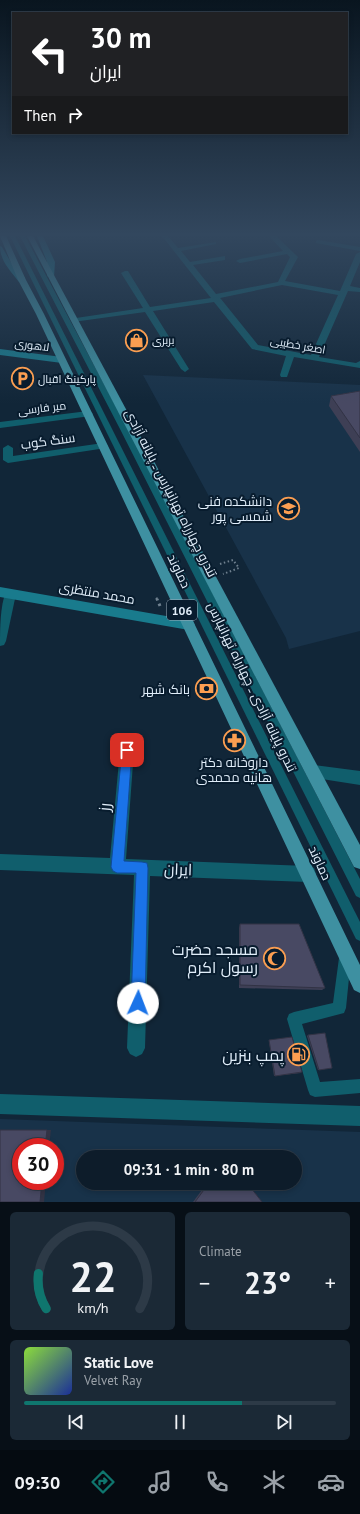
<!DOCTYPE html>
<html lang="en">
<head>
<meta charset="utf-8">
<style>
	body { margin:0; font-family:"PT Sans",Cairo,sans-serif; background:#1b2936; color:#f1f3f6; height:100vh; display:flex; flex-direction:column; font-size:15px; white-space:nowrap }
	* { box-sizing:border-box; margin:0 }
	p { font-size:13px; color:#9aa1a8 }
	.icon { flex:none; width:22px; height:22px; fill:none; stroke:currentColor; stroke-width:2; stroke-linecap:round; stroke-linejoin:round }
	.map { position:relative; height:1202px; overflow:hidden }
	.details { display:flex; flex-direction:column; gap:10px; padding:10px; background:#070f17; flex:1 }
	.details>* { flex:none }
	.top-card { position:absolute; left:12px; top:12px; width:336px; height:122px; border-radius:0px; box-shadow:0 2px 6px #0003,0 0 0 1px #2d3a47; background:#202124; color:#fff; overflow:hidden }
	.speed { position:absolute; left:12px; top:1138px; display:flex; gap:8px; font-size:20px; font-weight:700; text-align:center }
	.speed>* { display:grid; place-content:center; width:52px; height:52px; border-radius:50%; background:#0d1c2a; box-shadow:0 2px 6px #0003,0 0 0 1px #2d3a47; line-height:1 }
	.speed .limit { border:6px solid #d22; background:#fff; color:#111 }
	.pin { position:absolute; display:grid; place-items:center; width:34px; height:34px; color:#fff; margin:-17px; border-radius:8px; box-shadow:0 2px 6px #0006 }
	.me { position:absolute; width:44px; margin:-22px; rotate:2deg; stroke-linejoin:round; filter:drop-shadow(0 0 3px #0008) }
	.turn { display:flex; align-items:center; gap:14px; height:84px; padding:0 12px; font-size:18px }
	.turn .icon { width:52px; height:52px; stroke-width:2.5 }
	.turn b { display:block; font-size:28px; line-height:34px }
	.then { display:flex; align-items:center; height:38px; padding:0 12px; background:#0003; gap:8px; font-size:15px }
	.big { font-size:30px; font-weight:700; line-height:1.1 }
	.details .card { flex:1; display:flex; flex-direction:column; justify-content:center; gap:6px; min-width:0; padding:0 14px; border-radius:6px; background:#1b2936 }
	.details .dial { align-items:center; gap:0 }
	.dial svg { height:104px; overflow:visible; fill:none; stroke:#2d3a47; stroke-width:7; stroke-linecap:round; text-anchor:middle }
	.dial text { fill:#f1f3f6; stroke:none }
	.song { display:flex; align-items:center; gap:12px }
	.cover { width:48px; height:48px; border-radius:6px; background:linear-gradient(135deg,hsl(90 70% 55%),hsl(230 70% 35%)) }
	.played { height:4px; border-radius:2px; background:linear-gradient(90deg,#0f766e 70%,#2d3a47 70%) }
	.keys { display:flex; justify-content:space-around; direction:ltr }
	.heat { display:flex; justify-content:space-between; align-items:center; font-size:22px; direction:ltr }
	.details .tiles { flex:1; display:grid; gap:10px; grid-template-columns:1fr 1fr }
	.card:last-child { grid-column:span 2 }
	.trip { position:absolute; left:76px; top:1150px; width:226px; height:40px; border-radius:20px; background:#0d1c2a; box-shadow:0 2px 6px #0003,0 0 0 1px #2d3a47; font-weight:700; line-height:40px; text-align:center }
	.menu { display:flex; height:64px; justify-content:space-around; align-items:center; background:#050b11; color:#9aa1a8 }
	.menu .icon { width:28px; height:28px }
	.menu .current { color:#0f766e }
	.menu b { font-size:18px; color:#f1f3f6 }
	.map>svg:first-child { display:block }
	.built { fill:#183249; fill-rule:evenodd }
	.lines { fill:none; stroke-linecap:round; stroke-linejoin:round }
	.path-far1 { stroke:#6f808f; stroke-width:2; stroke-dasharray:1.5 2.5; stroke-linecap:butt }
	.path { stroke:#6f808f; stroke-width:3; stroke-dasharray:2.5 3.5; stroke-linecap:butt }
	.lane { fill:#105e6c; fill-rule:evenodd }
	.street { fill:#105e6c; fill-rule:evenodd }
	.secondary { fill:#197b8d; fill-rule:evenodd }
	.primary { fill:#3e90a1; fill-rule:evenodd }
	.wall { fill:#3e3f55 }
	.shaded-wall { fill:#323345 }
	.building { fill:#484963; stroke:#323345 }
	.route { fill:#1a73e8; stroke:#114b97 }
	.labels { text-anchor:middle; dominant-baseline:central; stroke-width:4; stroke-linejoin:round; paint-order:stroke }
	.far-poi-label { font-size:11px; fill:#e1eefa; stroke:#081c2e; text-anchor:start }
	.far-street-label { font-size:11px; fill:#e1eefa; stroke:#081c2e }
	.shield { fill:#081c2e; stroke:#a0afbd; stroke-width:1 }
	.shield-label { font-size:12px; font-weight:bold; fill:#e1eefa }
	.street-label { font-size:13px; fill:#e1eefa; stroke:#081c2e }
	.poi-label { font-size:13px; fill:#e1eefa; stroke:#081c2e; text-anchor:end }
	.near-street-label { font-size:16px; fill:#e1eefa; stroke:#081c2e }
	.near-poi-label { font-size:16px; fill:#e1eefa; stroke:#081c2e; text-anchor:end }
</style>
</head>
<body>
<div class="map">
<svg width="360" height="1202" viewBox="0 0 360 1202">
	<rect width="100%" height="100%" fill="#112638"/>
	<!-- built -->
	<g class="built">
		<path d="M143,375L360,385V631L289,649L286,638Z"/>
		<path d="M0,1119L360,1132V1202H0ZM21,1147H55V1181H21ZM83,1157H295V1183H83Z"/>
	</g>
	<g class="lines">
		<!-- path-far1 -->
		<path class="path-far1" d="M220,564L233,560L239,568L223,574"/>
		<!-- path -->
		<path class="path" d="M160,606L157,599L161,598"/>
		<!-- lane -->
		<g class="lane">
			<path d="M10,236H15L360,922V941L356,939Z"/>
			<path d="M20,236H25L128,429L360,879V898L356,896L120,429Z"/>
			<path d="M345,952L350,953L351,958L346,1008L344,1013L302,1024L320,1082L360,1079V1093L315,1097L310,1095L308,1090L287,1019L289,1014L294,1012L333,1003L339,958L340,953Z"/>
		</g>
		<!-- street -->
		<g class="street">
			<path d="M162,236H168L178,248L216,242V244L181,251L190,262L225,256V260L193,265L216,294L278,282L290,257L287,254L240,263L236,261L240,259L283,251L269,236H276L298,257L285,281L340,291L356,254L360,252V262L350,286L360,288V292L348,291L319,357L356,363L360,361V368L294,357L287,377H281L280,375L286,356L252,349L214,302L153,311L189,369L185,372L181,369L145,312L73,322L72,320L76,318L143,308L121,273L125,271H128L150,307L211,298ZM282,285L338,295L311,355L258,345L221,299L220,298Z"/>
			<path d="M318,240L360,247V251L316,243V241Z"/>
			<path d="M88,411L91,412L93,414L91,416L0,428V422Z"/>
			<path d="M103,443L106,444L108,446L106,448L8,463L3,460V448L8,445L13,448V456Z"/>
			<path d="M10,589L14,591L16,594L6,641L4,645L0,646C0,628 0,607 6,591Z"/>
			<path d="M127,743L132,745L134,750L126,859L308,866L314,868L316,874L314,880L308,882L150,876L145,1048L142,1054L136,1057L130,1054L127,1048L134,875L0,870V854L110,858L120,750L122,745Z"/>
			<path d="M314,765L360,771V785L309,777L307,772L309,767Z"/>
			<path d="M0,1094L360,1106V1126L0,1114Z"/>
		</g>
		<!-- secondary -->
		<g class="secondary">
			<path d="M37,236H43L55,262L54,277H48L47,275V262Z"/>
			<path d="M0,246L2,247L12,264L25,278V282H19C10,270 0,261 0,246Z"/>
			<path d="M0,349L62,357L66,360L62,363L0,355Z"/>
			<path d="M0,587L189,620L193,621L195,625L193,629L189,630L0,597Z"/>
		</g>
		<!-- primary -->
		<g class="primary">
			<path d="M0,236H6L26,280L44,314L360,965V993L354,990L36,314L18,280Z"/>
			<path d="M27,236H33L360,845V869L354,867Z"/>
		</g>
	</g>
	<!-- wall -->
	<g class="wall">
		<path d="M360,391V452L329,406L331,396Z"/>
		<path d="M240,924L325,988L322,990L239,988V928Z"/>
		<path d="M308,1035L331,1068L318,1070L307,1036Z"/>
		<path d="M269,1040L301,1073L274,1076L269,1041Z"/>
		<path d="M207,1183H247L262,1202H193Z"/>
	</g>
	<!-- shaded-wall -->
	<g class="shaded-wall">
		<path d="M47,1130H51L49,1147H45Z"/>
		<path d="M42,1181H46L44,1202H40Z"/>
	</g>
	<!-- building -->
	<g class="building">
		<path d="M360,391V438L331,396Z"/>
		<path d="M240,924H299L325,988L240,985Z"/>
		<path d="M325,1033L332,1068L319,1070L308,1035Z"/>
		<path d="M292,1037L302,1072L275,1076L269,1040Z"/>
		<path d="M0,1130H47L45,1147H21V1181H42L40,1202H0Z"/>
		<path d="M209,1183H247L262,1202H195Z"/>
	</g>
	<!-- sky -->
	<linearGradient id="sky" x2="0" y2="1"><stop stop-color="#09151f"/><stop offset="0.58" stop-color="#32475e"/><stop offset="1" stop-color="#32475e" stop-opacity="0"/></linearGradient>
	<rect width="360" height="404" fill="url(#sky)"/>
	<!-- route -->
	<path class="route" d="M127,745L131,746L132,750L124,861L142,862L147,863L148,868L145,1003L143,1007L138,1009L133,1007L131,1003L136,873H117L113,871L111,867L122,750L123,746Z"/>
	<!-- icons -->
	<defs>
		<symbol id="shop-ring" viewBox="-11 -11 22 22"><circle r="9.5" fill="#081c2e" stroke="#fb9e51" stroke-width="1.5"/><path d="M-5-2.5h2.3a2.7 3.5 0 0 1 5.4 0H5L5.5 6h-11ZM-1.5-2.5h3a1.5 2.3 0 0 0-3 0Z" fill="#fb9e51"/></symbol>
		<symbol id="parking-ring" viewBox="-11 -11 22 22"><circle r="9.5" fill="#081c2e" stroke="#fb9e51" stroke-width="1.5"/><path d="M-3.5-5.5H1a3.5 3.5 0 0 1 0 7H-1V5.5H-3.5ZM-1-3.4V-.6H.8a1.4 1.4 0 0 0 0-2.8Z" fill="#fb9e51"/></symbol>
		<symbol id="university-ring" viewBox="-11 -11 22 22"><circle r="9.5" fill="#081c2e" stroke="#fb9e51" stroke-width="1.5"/><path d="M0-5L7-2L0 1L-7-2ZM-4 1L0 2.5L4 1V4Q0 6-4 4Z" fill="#fb9e51"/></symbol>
		<symbol id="bank-ring" viewBox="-11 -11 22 22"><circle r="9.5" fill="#081c2e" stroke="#fb9e51" stroke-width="1.5"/><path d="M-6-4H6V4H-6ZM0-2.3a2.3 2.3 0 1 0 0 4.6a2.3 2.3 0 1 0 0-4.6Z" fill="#fb9e51"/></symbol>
		<symbol id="pharmacy-ring" viewBox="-11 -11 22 22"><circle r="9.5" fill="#081c2e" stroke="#fb9e51" stroke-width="1.5"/><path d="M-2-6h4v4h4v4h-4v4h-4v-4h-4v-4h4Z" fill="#fb9e51"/></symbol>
		<symbol id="mosque-ring" viewBox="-11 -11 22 22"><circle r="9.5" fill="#081c2e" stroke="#fb9e51" stroke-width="1.5"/><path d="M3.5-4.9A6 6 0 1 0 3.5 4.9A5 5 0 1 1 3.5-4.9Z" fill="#fb9e51"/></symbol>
		<symbol id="fuel-ring" viewBox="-11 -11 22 22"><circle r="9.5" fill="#081c2e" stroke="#fb9e51" stroke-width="1.5"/><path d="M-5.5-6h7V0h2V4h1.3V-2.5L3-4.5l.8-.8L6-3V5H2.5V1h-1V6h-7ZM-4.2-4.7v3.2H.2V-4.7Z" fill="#fb9e51"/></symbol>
	</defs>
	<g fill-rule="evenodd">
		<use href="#shop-ring" x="124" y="328" width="25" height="25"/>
		<use href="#parking-ring" x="10" y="366" width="25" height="25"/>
		<use href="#university-ring" x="276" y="496" width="25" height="25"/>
		<use href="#bank-ring" x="194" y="676" width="25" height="25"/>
		<use href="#pharmacy-ring" x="222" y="728" width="25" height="25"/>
		<use href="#mosque-ring" x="262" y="946" width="25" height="25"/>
		<use href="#fuel-ring" x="286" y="1042" width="25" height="25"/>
	</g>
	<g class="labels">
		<!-- far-poi labels -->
		<g class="far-poi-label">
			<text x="152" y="340">بربری</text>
			<text x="38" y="379">پارکینگ اقبال</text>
		</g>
		<!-- far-street labels -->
		<g class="far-street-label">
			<text transform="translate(32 345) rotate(7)">لاهوری</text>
			<text transform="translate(298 345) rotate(10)">اصغر خطیبی</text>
			<text transform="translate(42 408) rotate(-7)">میر فارسی</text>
		</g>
		<!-- shield labels -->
		<rect class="shield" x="167" y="600" width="30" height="20" rx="3"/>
		<g class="shield-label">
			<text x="182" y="610">106</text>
		</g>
		<!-- street labels -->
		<g class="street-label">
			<text transform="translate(48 441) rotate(-8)">سنگ کوب</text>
			<text transform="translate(171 493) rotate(63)">تندرو چهارراه تهرانپارس ـ پایانه آزادی</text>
			<text transform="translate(179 571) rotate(64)">دماوند</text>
			<text transform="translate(97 593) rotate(10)">محمد منتظری</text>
			<text transform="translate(252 687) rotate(64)">تندرو پایانه آزادی ـ چهارراه تهرانپارس</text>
			<text transform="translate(320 863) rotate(65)">دماوند</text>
		</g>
		<!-- poi labels -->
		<g class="poi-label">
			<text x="272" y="501">دانشکده فنی<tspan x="272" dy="15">شمسی پور</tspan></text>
			<text x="190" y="689">بانک شهر</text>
			<text x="234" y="762" text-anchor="middle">داروخانه دکتر<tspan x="234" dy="15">هانیه محمدی</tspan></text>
		</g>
		<!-- near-street labels -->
		<g class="near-street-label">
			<text transform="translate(104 807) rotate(-85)">رز</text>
			<text transform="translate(178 869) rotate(2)">ایران</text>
		</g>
		<!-- near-poi labels -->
		<g class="near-poi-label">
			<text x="258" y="949">مسجد حضرت<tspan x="258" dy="18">رسول اکرم</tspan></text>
			<text x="284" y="1055">پمپ بنزین</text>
		</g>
	</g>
</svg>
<div class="speed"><div class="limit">30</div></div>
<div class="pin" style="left:127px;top:750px;background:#d93025"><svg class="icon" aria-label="arrive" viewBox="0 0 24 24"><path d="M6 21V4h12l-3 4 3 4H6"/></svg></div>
<svg class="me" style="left:138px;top:1003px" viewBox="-20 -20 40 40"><circle r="19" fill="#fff"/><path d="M0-13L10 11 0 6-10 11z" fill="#1a73e8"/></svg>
<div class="trip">09:31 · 1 min · 80 m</div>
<div class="top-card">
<div class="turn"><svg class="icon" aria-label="left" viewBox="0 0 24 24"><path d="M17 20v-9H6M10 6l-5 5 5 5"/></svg><div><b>30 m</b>ایران</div></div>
<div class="then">Then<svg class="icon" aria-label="right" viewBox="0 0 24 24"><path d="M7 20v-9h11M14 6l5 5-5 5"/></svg></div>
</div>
</div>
<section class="details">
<div class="tiles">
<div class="card dial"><svg viewBox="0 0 100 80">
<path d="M14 69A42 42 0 1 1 86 69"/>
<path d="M14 69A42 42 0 0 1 8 42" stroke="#0f766e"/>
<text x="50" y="56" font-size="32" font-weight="700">22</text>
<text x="50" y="72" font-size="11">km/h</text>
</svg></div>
<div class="card"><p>Climate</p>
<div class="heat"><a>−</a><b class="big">23°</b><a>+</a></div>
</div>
<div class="card">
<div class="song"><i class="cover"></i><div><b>Static Love</b><p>Velvet Ray</p></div></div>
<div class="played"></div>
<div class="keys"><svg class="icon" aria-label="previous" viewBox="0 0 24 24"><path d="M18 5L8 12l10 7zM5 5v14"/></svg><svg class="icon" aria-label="pause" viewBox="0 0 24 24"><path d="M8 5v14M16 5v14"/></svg><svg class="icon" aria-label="next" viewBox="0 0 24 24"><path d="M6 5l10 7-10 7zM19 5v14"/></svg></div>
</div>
</div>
</section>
<nav class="menu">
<b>09:30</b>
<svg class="icon current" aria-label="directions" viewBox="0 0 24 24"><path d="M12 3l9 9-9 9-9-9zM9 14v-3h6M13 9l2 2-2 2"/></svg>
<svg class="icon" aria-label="music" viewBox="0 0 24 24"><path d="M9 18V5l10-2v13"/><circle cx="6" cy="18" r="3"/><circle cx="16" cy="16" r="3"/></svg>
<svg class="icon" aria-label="phone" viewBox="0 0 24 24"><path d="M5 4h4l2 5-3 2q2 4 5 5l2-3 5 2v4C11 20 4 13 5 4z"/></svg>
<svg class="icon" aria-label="climate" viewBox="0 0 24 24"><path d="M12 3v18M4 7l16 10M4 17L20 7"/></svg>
<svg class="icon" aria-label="car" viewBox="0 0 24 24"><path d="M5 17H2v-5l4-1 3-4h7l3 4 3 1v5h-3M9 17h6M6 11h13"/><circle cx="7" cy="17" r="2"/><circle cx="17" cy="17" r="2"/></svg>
</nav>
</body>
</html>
